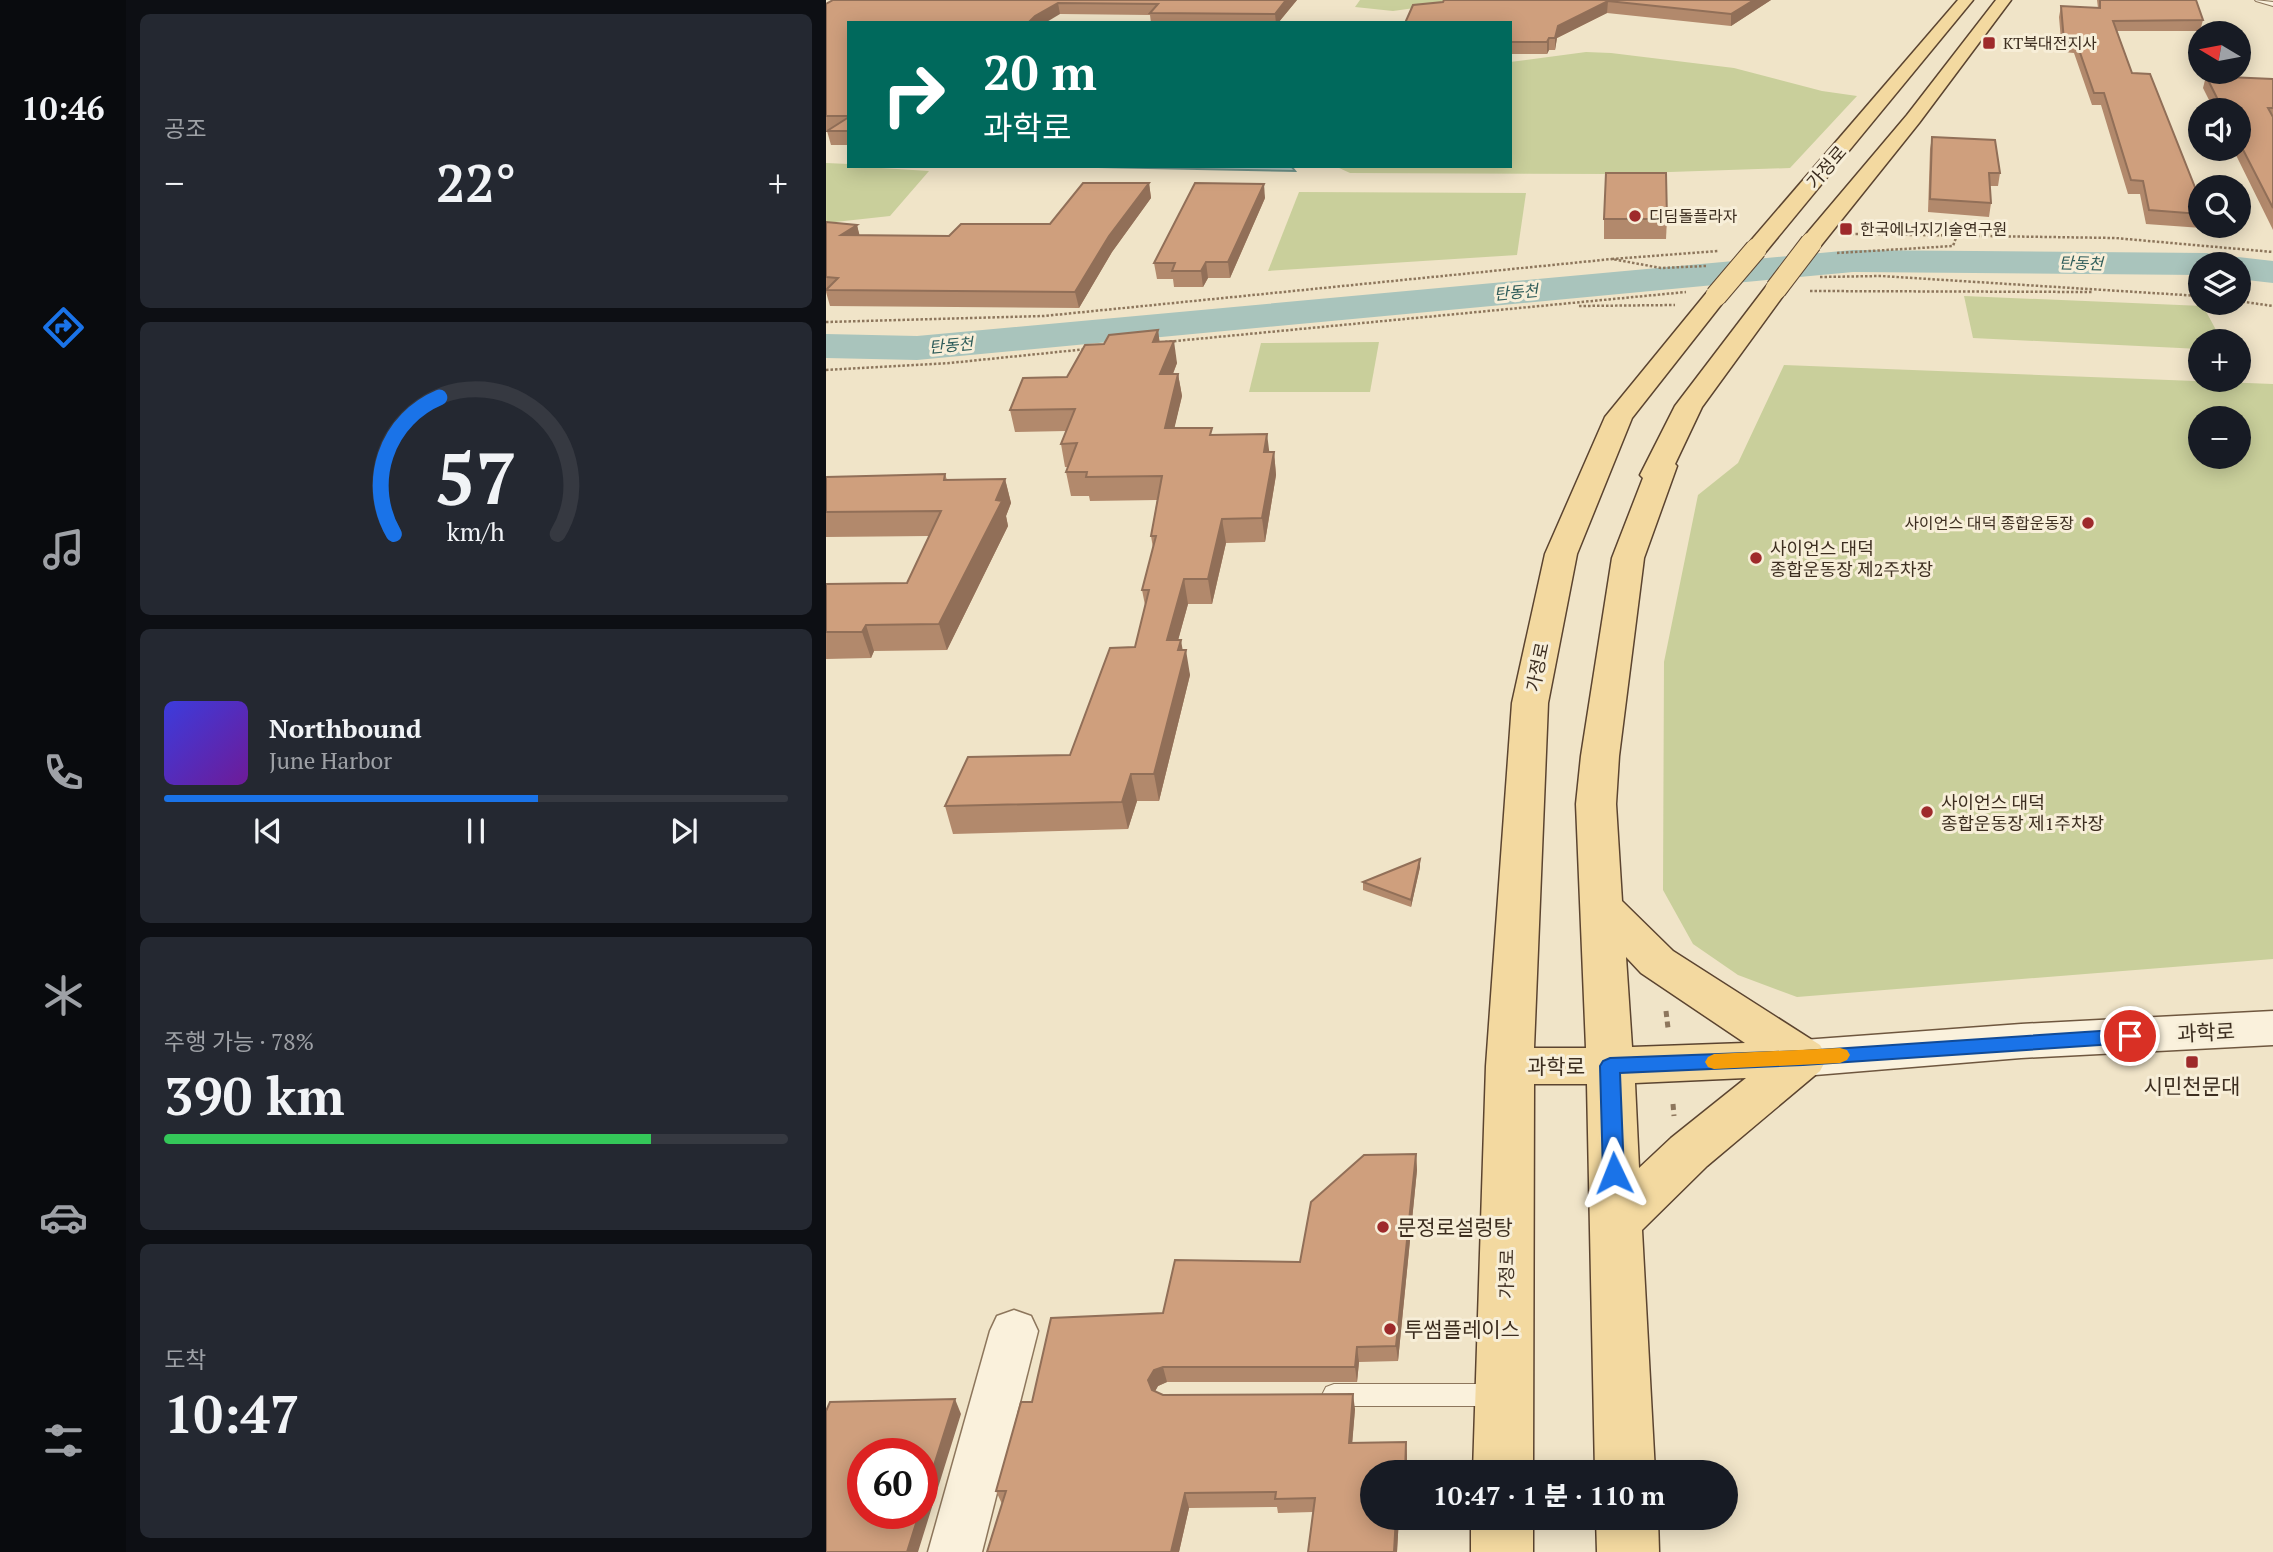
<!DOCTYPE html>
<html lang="ko">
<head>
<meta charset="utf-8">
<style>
	body { margin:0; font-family:"PT Serif","Noto Sans KR",serif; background:#242831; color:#f1f3f6; height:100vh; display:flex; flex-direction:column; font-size:26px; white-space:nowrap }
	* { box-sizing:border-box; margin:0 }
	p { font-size:23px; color:#9ea1a6 }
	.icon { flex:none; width:38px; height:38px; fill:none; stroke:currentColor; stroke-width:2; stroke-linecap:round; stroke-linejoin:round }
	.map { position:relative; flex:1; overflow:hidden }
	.drawer { display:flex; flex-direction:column; gap:14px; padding:14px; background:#0d0f14; width:700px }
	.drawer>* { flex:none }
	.top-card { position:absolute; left:21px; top:21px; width:665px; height:147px; border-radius:0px; box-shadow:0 4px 18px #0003; background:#00695c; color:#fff; overflow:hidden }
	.needle { width:46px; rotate:280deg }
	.tools { position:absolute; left:1362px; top:21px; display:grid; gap:14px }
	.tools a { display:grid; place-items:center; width:63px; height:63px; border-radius:50%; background:#171b24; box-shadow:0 4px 18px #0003; font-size:35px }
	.speed { position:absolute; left:21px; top:1438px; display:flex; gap:14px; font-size:35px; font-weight:700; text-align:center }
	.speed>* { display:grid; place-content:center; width:91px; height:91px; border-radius:50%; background:#171b24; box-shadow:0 4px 18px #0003; line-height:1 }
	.speed .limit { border:10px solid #d22; background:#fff; color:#111 }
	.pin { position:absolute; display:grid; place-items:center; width:60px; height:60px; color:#fff; margin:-30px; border:4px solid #fff; border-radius:50%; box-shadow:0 2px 7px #0007 }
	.me { position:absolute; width:77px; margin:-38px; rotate:358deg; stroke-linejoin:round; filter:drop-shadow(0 0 5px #0008) }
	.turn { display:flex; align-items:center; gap:24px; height:147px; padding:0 21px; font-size:32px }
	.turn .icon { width:91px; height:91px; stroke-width:2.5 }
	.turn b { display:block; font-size:49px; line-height:60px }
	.big { font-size:52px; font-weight:800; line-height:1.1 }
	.drawer .tile { flex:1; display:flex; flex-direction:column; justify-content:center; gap:10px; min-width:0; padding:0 24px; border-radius:10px; background:#242831 }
	.drawer .dial { align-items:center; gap:0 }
	.dial svg { height:182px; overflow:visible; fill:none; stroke:#363941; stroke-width:7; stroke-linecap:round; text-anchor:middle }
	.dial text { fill:#f1f3f6; stroke:none }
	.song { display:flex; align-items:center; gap:21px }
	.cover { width:84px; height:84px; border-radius:10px; background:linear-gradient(135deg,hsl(240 70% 55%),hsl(280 70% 35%)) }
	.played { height:7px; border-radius:4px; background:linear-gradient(90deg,#1a73e8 60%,#363941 60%) }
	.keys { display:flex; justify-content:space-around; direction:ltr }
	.heat { display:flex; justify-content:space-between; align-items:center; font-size:38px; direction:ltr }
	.charge { height:10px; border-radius:5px; background:linear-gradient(90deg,#34c759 78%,#363941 0) }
	.trip { position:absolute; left:534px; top:1460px; width:378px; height:70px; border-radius:35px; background:#171b24; box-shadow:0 4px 18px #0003; font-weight:800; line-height:70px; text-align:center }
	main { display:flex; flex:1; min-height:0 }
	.menu { display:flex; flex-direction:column; width:126px; justify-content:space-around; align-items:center; background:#090b0e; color:#9ea1a6 }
	.menu .icon { width:49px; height:49px }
	.menu .selected { color:#1a73e8 }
	.menu b { font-size:32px; color:#f1f3f6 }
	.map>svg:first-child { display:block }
	.green { fill:#c9cf9b; fill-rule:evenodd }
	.water { fill:#a9c4bc; stroke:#6f938a; stroke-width:2 }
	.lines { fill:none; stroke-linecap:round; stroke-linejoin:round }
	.river { fill:#a9c4bc; fill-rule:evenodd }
	.service-casing { stroke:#8d765c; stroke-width:2 }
	.minor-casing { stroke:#8d765c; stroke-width:3 }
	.secondary-casing { stroke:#6f573f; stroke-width:3 }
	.primary-casing { stroke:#5b4430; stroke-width:3 }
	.path-far1 { stroke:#8d765c; stroke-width:2.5; stroke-dasharray:2.5 2; stroke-linecap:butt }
	.path { stroke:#8d765c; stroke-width:5; stroke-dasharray:6 4.5; stroke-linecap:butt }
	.service { fill:#faf1dc; fill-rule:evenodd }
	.minor { fill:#faf1dc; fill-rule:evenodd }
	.secondary { fill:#faf1dc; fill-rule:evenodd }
	.primary { fill:#f3d9a0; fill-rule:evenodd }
	.primary-bridge-casing { stroke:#5b4430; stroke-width:23; stroke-linecap:butt }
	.primary-bridge { stroke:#f3d9a0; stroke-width:21 }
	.wall { fill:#b2896c }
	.shaded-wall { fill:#916f58 }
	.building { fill:#cf9f7d; stroke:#916f58; stroke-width:2 }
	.route { fill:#1a73e8; stroke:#114b97; stroke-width:2 }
	.slow { fill:#f59e0b }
	.poi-dot { fill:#9e2a2b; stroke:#f7eed8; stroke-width:2.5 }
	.labels { text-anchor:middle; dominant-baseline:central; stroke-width:6; stroke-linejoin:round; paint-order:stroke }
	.far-poi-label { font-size:16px; fill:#3d2e20; stroke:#f7eed8; text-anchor:start }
	.far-water-label { font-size:16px; font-style:italic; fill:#2f5d5a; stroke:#f7eed8 }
	.street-label { font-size:18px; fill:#3d2e20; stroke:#f7eed8 }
	.poi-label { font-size:18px; fill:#3d2e20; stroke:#f7eed8; text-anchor:start }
	.near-street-label { font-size:21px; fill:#3d2e20; stroke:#f7eed8 }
	.near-poi-label { font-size:21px; fill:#3d2e20; stroke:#f7eed8; text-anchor:start }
</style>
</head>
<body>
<main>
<nav class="menu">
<b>10:46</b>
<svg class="icon selected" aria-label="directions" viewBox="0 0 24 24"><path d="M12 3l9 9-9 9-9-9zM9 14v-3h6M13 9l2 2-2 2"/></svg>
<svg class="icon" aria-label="music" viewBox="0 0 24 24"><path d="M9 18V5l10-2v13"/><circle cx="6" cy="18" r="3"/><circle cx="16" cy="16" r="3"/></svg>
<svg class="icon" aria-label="phone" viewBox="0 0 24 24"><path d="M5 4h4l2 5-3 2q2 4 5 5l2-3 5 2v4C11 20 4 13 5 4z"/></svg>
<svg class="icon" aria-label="climate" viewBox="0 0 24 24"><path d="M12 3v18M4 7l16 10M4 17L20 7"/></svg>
<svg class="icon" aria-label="car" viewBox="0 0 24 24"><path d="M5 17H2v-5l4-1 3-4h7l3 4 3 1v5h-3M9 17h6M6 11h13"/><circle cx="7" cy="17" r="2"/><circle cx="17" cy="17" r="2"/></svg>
<svg class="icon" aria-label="filters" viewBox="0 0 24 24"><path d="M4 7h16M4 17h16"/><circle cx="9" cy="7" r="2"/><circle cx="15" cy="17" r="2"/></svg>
</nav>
<section class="drawer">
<div class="tile"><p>공조</p>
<div class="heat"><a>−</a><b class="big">22°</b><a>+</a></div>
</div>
<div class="tile dial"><svg viewBox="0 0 100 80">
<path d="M14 69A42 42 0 1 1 86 69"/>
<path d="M14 69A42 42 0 0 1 34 9" stroke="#1a73e8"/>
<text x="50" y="56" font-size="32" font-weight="700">57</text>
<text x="50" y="72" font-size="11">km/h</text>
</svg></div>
<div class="tile">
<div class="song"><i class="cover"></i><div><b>Northbound</b><p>June Harbor</p></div></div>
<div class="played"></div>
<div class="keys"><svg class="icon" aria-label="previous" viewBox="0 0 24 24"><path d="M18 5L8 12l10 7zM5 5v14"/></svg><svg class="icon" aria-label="pause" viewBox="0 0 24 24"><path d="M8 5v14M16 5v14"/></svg><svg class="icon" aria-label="next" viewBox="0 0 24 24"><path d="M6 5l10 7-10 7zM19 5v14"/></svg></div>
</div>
<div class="tile"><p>주행 가능 · 78%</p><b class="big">390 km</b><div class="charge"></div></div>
<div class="tile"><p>도착</p><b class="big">10:47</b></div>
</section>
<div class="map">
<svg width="1447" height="1552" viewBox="0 0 1447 1552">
	<rect width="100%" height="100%" fill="#f0e4c8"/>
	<!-- green -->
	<g class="green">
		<path d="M534,0H646L567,11L529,7Z"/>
		<path d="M760,52L785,53L908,68L996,91L1031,96L964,168L785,174L524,173L511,167L684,166V62Z"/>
		<path d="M0,163L23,164V166L103,171L64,216L0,223Z"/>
		<path d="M473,192L700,193L691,255L442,271Z"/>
		<path d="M1138,296L1377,306L1396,341H1374V349L1147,338Z"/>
		<path d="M553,342L544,392H423L435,343Z"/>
		<path d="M958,365L1447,384V959L971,997L912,975L867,944L837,890L838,662L872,495L912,463ZM1374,418H1412V457H1374Z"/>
	</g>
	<!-- water -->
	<path class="water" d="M223,166H465L469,171Z"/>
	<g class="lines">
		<!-- river -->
		<path class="river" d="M1027,250L1381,253L1394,256L1398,262L1412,257L1447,261V283L1412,279V264H1374V275L1027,272L91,360L0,358V334L91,336Z"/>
		<defs>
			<g id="service">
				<path d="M1429,0L1447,2V6L1430,1Z"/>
				<path d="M508,1384H671L679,1387L683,1395L679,1403L671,1406H508L500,1403L496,1395L500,1387Z"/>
			</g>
			<path id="minor" d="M188,1310L205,1316L212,1331L156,1552H102L164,1331L171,1316Z"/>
			<path id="secondary" d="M1447,1011V1045L1195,1058L977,1076L960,1071L953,1058L960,1045L977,1040L1195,1024Z"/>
			<g id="primary">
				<path d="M1132,0H1147L938,254H922L919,249L922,244Z"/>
				<path d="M1170,0H1185L1093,123L993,248H977L974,243L977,238L1081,115Z"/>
				<path d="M950,282L958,284L962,289L876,407L849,464L851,466L818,558L793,756L790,804L796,901L847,951L994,1045L1001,1058L994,1071L881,1166L816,1230L829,1472H769L761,1084H708L707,1472H647L660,1066L686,703L719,554L779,417L882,291H898L902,296L898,301L806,418L751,554L722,703L708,1048H760L750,804L755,756L786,558L817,478L814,475L849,406L942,284ZM800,957L815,973L919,1043L806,1047ZM920,1078L845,1138L813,1168L809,1083Z"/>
				<rect x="645" y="1517" width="62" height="35"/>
				<path d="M770,1517H832L833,1552H771Z"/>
			</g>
		</defs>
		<!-- service casing -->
		<use href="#service" class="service-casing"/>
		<!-- minor casing -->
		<use href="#minor" class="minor-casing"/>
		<!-- secondary casing -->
		<use href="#secondary" class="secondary-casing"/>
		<!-- primary casing -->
		<use href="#primary" class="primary-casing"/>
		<!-- path-far1 -->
		<g class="path-far1">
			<path d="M1025,234L1289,238L1447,252"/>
			<path d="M1011,253L1127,246L1131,235"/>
			<path d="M880,266L835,268L786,259L892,251"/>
			<path d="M994,277L1055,276L1374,296"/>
			<path d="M984,291L1266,292"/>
			<path d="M1412,301L1447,306"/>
			<path d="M753,306L849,305"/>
			<path d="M0,322L218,316L786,259"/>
			<path d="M339,342L860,292"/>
			<path d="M0,370L124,363L261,349"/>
		</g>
		<!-- path -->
		<g class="path">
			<path d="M840,1011L842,1028"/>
			<path d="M847,1104L848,1116"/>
		</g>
		<!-- service -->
		<use href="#service" class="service"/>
		<!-- minor -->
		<use href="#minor" class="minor"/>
		<!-- secondary -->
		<use href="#secondary" class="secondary"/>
		<!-- primary -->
		<use href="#primary" class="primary"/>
		<defs>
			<g id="primary-bridge">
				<path d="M950,289L985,243"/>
				<path d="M890,296L930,249"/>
			</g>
		</defs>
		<!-- primary-bridge casing -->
		<use href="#primary-bridge" class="primary-bridge-casing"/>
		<!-- primary-bridge -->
		<use href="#primary-bridge" class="primary-bridge"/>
	</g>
	<!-- wall -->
	<g class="wall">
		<path d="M471,0L452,23H325L324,15L234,14L23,23V145H5L1,131L2,130H0V4Z"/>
		<path d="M618,0H945L905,26L781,13L731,38L729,50H723L721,54H684V23L617,2Z"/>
		<path d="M1271,0H1370L1377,20L1374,31H1291L1306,73L1374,200V226H1376V228L1320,224L1314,194H1302L1275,105H1266L1248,53L1236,52L1233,17L1235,6L1272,8Z"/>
		<path d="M1380,76L1447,79V230L1407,149H1412V110H1388L1377,88Z"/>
		<path d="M1106,137L1174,173L1172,186H1164L1165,203L1163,217L1102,212L1104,149Z"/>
		<path d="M323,183L325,198L286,252L253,308L4,306L0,292V222L31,225L33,235L123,236L224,224Z"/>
		<path d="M439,198L404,278H382L377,287H348L347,279H331L328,263Z"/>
		<path d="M778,219H841L840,239H778Z"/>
		<path d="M332,330L333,341L351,363L347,374H352L356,396L348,428L387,435L443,452H448L450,475L439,542L400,543L386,604H362L352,640L364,675L333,801H311L302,829L127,834L119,806L244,755L309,647L319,605L316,590L327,548L325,536L331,500L264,501L263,496H245L240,472L242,467H239L235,444L240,431L189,432L184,410L241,377L278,344Z"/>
		<path d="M119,474L121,480L179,479L185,503L180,516L182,526L121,650L48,651L45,658L0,659V584L81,583L103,536L0,537V477Z"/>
		<path d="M594,859V867L585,907L537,890V882Z"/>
		<path d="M590,1154L591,1170L572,1361L533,1362L531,1382H341L332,1386L329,1391L337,1395L529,1409L526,1443L580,1442L581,1457L546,1472L573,1517L571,1552H482L487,1512L452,1513L451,1507L363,1508L353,1552H161L176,1504L170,1491L206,1402L337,1313L474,1262Z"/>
	</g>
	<!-- shaded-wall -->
	<g class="shaded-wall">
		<path d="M460,0H471L452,23H450L449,14Z"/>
		<path d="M928,0H945L905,26V14Z"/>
		<path d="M782,1L781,13L731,38L729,50V38L732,26Z"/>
		<path d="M232,3L234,14L219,23H202L209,16Z"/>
		<path d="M723,38V50L721,54V42Z"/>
		<path d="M323,183L325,198L286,252L253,308L249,292L283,236Z"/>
		<path d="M438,184L439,198L404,278L402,262Z"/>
		<path d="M31,225L35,241L15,235Z"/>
		<path d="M380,262L382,278L377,287L375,271Z"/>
		<path d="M332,330L335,352L327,342Z"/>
		<path d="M348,341L351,363L338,396L334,374Z"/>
		<path d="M352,374L356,396L343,451L339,428Z"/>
		<path d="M441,434L444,457L438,452Z"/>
		<path d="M448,452L450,475L439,542L436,518Z"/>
		<path d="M179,479L185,503L180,516L182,526L121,650L113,624Z"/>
		<path d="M396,519L400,543L386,604L382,579Z"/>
		<path d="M358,579L362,604L345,666L341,640Z"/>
		<path d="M40,625L48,651L45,658L36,632Z"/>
		<path d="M355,640L358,658L360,650L364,675L333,801L328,774Z"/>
		<path d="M305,774L311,801L302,829L296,802Z"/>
		<path d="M594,859V867L585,907V900Z"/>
		<path d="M590,1154L591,1170L572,1361L570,1346Z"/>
		<path d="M531,1347L533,1362L531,1382L529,1367Z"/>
		<path d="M337,1367L341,1382L332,1386L327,1395L322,1380L328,1370Z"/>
		<path d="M527,1394L529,1409L525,1458L523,1443Z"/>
		<path d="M129,1399L135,1414L92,1552H81L93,1514H96V1503Z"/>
		<path d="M580,1442L581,1457V1472H579Z"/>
		<path d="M359,1493L363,1508L353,1552H345Z"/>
		<path d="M570,1517H573L571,1552H568Z"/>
	</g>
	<!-- building -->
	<g class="building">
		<path d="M7,0H460L449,14L324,13L332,4L232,3L209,16L202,23H23V116H0V4Z"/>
		<path d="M618,0H928L905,14L782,1L732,26L729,38H723L721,42H684V23H579L587,5L617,2Z"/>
		<path d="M1274,0H1370L1377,20L1287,21L1306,73L1324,74L1374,200V214L1323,210L1317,181L1305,180L1278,93H1268L1250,41H1238L1235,6L1274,8Z"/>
		<path d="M1380,76L1447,79V108H1442L1447,117V208L1412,140V110H1397Z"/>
		<path d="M23,117V131H1Z"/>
		<path d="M1106,137L1169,140L1174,173H1163L1165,203L1104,199Z"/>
		<path d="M780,173H840L841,219H778Z"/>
		<path d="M257,183H323L283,236L249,292L0,290L12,278L0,277V222L31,225L15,235L123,236L135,224H224Z"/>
		<path d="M369,183L438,184L402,262H380L375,271H346L349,263H328Z"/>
		<path d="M332,330L327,342L348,341L334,374H352L339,428H386L384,435L441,434L438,452H448L436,518L396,519L382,579H358L341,640H355L352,650H360L328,774H305L296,802L119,806L142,757L244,755L284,648L309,647L323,590H316L330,536H325L336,476L260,477L261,472H240L251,443L235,444L249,409L184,410L197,378L241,377L259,345L278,344L283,335Z"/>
		<path d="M119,474L118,480L179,479L170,500L176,501L113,624L40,625L36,632H0V584L81,583L115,511L0,512V477Z"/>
		<path d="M594,859L585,900L537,882Z"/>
		<path d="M590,1154L570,1346L531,1347L529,1367H337L328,1370L322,1380L326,1390L337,1395L527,1394L523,1443L580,1442L579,1472H546V1517H570L568,1552H482L489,1498L449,1499L450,1492L359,1493L345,1552H161L180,1491H170L195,1402H206L225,1318L337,1313L349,1260L474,1262L485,1202L538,1155Z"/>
		<path d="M129,1399L96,1503V1454H37V1514H93L81,1552H0V1411L4,1402Z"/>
	</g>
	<!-- route -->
	<path class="route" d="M1304,1029L1311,1031L1313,1036L1311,1041L1304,1043L977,1065L794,1073L798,1173L795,1179L788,1182L780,1179L777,1173L774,1066L777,1061L784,1058L977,1051Z"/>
	<!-- slow -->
	<path class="slow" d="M1014,1048L1021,1050L1024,1055L1021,1060L1014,1063L888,1069L882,1067L879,1062L882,1057L888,1054Z"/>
	<!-- markers -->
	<g class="poi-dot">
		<rect x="1156" y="36" width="14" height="14" rx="3.5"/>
		<circle cx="809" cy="216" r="7"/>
		<rect x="1013" y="222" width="14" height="14" rx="3.5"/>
		<circle cx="1262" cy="523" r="7"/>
		<circle cx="930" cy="558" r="7"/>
		<circle cx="1101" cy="812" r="7"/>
		<rect x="1359" y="1055" width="14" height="14" rx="3.5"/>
		<circle cx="557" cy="1227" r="7"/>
		<circle cx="564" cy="1329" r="7"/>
	</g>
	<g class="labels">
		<!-- far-poi labels -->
		<g class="far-poi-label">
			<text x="1177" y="43">KT북대전지사</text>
			<text x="823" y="216">디딤돌플라자</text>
			<text x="1034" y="229">한국에너지기술연구원</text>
			<text x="1248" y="523" text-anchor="end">사이언스 대덕 종합운동장</text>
		</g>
		<!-- far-water labels -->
		<g class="far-water-label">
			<text transform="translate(1255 263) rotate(1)">탄동천</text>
			<text transform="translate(690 292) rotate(-5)">탄동천</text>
			<text transform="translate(125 345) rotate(-5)">탄동천</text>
		</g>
		<!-- street labels -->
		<g class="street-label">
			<text transform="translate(1000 167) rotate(-49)">가정로</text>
			<text transform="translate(711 667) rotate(-78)">가정로</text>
			<text transform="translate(680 1274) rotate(-89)">가정로</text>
		</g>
		<!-- poi labels -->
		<g class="poi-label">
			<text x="944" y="548">사이언스 대덕<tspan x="944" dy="21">종합운동장 제2주차장</tspan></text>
			<text x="1115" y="802">사이언스 대덕<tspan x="1115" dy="21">종합운동장 제1주차장</tspan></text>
		</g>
		<!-- near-street labels -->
		<g class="near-street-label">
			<text transform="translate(1380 1032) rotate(-3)">과학로</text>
			<text x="730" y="1066">과학로</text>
		</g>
		<!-- near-poi labels -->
		<g class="near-poi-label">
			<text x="1366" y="1086" text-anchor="middle">시민천문대</text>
			<text x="571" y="1227">문정로설렁탕</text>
			<text x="578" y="1329">투썸플레이스</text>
		</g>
	</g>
</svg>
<div class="tools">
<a><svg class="needle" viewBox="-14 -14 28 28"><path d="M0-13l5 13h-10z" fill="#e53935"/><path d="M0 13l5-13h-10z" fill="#9ea1a6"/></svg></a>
<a><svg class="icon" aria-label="sound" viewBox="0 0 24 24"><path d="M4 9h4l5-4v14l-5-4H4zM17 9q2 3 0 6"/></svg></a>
<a><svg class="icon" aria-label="search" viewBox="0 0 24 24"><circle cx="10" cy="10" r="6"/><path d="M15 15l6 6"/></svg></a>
<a><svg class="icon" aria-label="layers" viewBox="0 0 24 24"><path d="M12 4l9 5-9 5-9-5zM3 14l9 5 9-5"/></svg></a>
<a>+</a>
<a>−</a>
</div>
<div class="speed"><div class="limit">60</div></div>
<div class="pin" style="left:1304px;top:1036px;background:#d93025"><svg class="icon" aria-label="arrive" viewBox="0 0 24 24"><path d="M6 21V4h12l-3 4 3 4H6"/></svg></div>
<svg class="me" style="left:788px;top:1173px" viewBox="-20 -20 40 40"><path d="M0-17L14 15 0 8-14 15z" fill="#1a73e8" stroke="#fff" stroke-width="4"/></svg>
<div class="trip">10:47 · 1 분 · 110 m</div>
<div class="top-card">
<div class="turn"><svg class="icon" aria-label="right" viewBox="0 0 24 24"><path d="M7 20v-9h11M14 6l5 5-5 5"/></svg><div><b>20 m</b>과학로</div></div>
</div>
</div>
</main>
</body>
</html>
